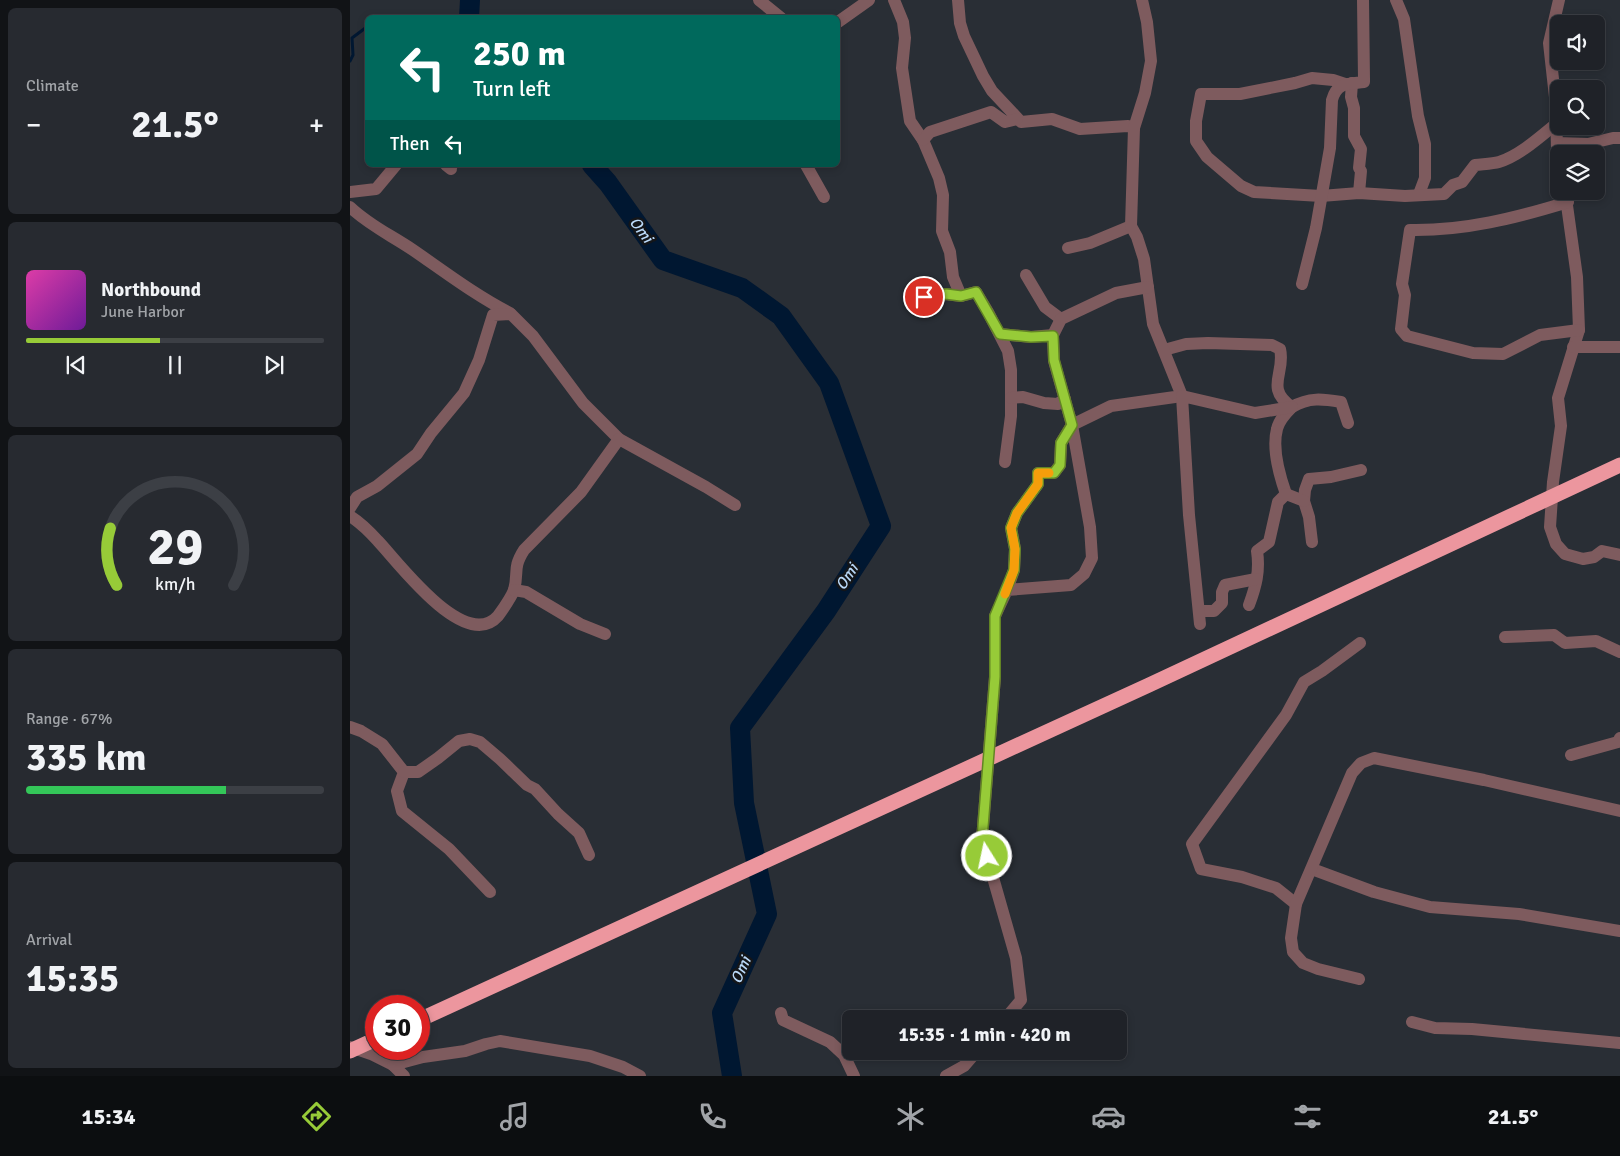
<!DOCTYPE html>
<html lang="en">
<head>
<meta charset="utf-8">
<style>
	body { margin:0; font-family:Signika,sans-serif; background:#272a30; color:#f1f3f6; height:100vh; display:flex; flex-direction:column; font-size:19px; white-space:nowrap }
	* { box-sizing:border-box; margin:0 }
	p { font-size:16px; color:#a1a4a8 }
	.icon { flex:none; width:28px; height:28px; fill:none; stroke:currentColor; stroke-width:2; stroke-linecap:round; stroke-linejoin:round }
	.map { position:relative; flex:1; overflow:hidden }
	.side { display:flex; flex-direction:column; gap:8px; padding:8px; background:#111316; width:350px }
	.side>* { flex:none }
	.banner { position:absolute; left:15px; top:15px; width:475px; height:152px; border-radius:8px; box-shadow:0 2px 8px #0003,0 0 0 1px #3c3f45; background:#00695c; color:#fff; overflow:hidden }
	.buttons { position:absolute; left:1200px; top:15px; display:grid; gap:10px }
	.buttons a { display:grid; place-items:center; width:55px; height:55px; border-radius:8px; background:#1f2228; box-shadow:0 2px 8px #0003,0 0 0 1px #3c3f45; font-size:25px }
	.speed { position:absolute; left:15px; top:995px; display:flex; gap:10px; font-size:25px; font-weight:700; text-align:center }
	.speed>* { display:grid; place-content:center; width:65px; height:65px; border-radius:50%; background:#1f2228; box-shadow:0 2px 8px #0003,0 0 0 1px #3c3f45; line-height:1 }
	.speed .limit { border:8px solid #d22; background:#fff; color:#111 }
	.pin { position:absolute; display:grid; place-items:center; width:42px; height:42px; color:#fff; margin:-21px; border:2px solid #fff; border-radius:50%; box-shadow:0 1px 5px #0007 }
	.me { position:absolute; width:55px; margin:-28px; rotate:350deg; stroke-linejoin:round; filter:drop-shadow(0 0 4px #0008) }
	.turn { display:flex; align-items:center; gap:18px; height:105px; padding:0 25px; font-size:22px }
	.turn .icon { width:65px; height:65px; stroke-width:2.5 }
	.turn b { display:block; font-size:35px; line-height:42px }
	.then { display:flex; align-items:center; height:48px; padding:0 25px; background:#0003; gap:10px; font-size:19px }
	.big { font-size:38px; font-weight:800; line-height:1.1 }
	.side .widget { flex:1; display:flex; flex-direction:column; justify-content:center; gap:8px; min-width:0; padding:0 18px; border-radius:8px; background:#272a30 }
	.side .dial { align-items:center; gap:0 }
	.dial svg { height:130px; overflow:visible; fill:none; stroke:#3c3f45; stroke-width:7; stroke-linecap:round; text-anchor:middle }
	.dial text { fill:#f1f3f6; stroke:none }
	.song { display:flex; align-items:center; gap:15px }
	.cover { width:60px; height:60px; border-radius:8px; background:linear-gradient(135deg,hsl(320 70% 55%),hsl(280 70% 35%)) }
	.played { height:5px; border-radius:2px; background:linear-gradient(90deg,#97cb38 45%,#3c3f45 45%) }
	.keys { display:flex; justify-content:space-around; direction:ltr }
	.heat { display:flex; justify-content:space-between; align-items:center; font-size:28px; direction:ltr }
	.charge { height:8px; border-radius:4px; background:linear-gradient(90deg,#34c759 67%,#3c3f45 0) }
	.trip { position:absolute; left:492px; top:1010px; width:285px; height:50px; border-radius:8px; background:#1f2228; box-shadow:0 2px 8px #0003,0 0 0 1px #3c3f45; font-weight:800; line-height:50px; text-align:center }
	.dock { display:flex; height:80px; justify-content:space-around; align-items:center; background:#0c0e10; color:#a1a4a8 }
	.dock .icon { width:35px; height:35px }
	.dock .active { color:#97cb38 }
	.dock b { font-size:22px; color:#f1f3f6 }
	main { display:flex; flex:1; min-height:0 }
	.map>svg:first-child { display:block }
	.lines { fill:none; stroke-linecap:round; stroke-linejoin:round }
	.stream { stroke:#001731; stroke-width:3 }
	.river { stroke:#001731; stroke-width:20 }
	.street { stroke:#7e5b5e; stroke-width:12 }
	.highway { stroke:#ec969e; stroke-width:15 }
	.route-casing { stroke:#628424; stroke-width:12 }
	.route { stroke:#97cb38; stroke-width:9 }
	.slow { stroke:#f59e0b; stroke-width:9 }
	.labels { text-anchor:middle; dominant-baseline:central; stroke-width:5; stroke-linejoin:round; paint-order:stroke }
	.water-label { font-size:16px; font-style:italic; fill:#bbdaf9; stroke:#141619 }
</style>
</head>
<body>
<main>
<section class="side">
<div class="widget"><p>Climate</p>
<div class="heat"><a>−</a><b class="big">21.5°</b><a>+</a></div>
</div>
<div class="widget">
<div class="song"><i class="cover"></i><div><b>Northbound</b><p>June Harbor</p></div></div>
<div class="played"></div>
<div class="keys"><svg class="icon" aria-label="previous" viewBox="0 0 24 24"><path d="M18 5L8 12l10 7zM5 5v14"/></svg><svg class="icon" aria-label="pause" viewBox="0 0 24 24"><path d="M8 5v14M16 5v14"/></svg><svg class="icon" aria-label="next" viewBox="0 0 24 24"><path d="M6 5l10 7-10 7zM19 5v14"/></svg></div>
</div>
<div class="widget dial"><svg viewBox="0 0 100 80">
<path d="M14 69A42 42 0 1 1 86 69"/>
<path d="M14 69A42 42 0 0 1 10 34" stroke="#97cb38"/>
<text x="50" y="56" font-size="32" font-weight="700">29</text>
<text x="50" y="72" font-size="11">km/h</text>
</svg></div>
<div class="widget"><p>Range · 67%</p><b class="big">335 km</b><div class="charge"></div></div>
<div class="widget"><p>Arrival</p><b class="big">15:35</b></div>
</section>
<div class="map">
<svg width="1270" height="1076" viewBox="0 0 1270 1076">
	<rect width="100%" height="100%" fill="#292e35"/>
	<g class="lines">
		<!-- stream -->
		<path class="stream" d="M0,61L3,55L2,38L18,26"/>
		<!-- river -->
		<g class="river">
			<path d="M119,18L120,0"/>
			<path d="M242,165L258,183L313,260L392,288L431,316L479,383L531,526L476,611L390,728L394,803L417,914L372,1013L382,1076"/>
		</g>
		<!-- street -->
		<g class="street">
			<path d="M409,0L431,18"/>
			<path d="M544,0L553,22L555,38L552,68L560,121L573,140L589,178L593,195L592,231L600,252L603,277L611,296"/>
			<path d="M608,0L610,23L614,36L633,76L642,91L671,122L702,119L730,129L778,126L784,128"/>
			<path d="M1046,0L1054,19L1068,116L1075,144V178L1069,194"/>
			<path d="M488,22L519,0"/>
			<path d="M1002,83L1001,97L1004,108V136L1011,149L1009,168L1011,171L1009,193"/>
			<path d="M995,84L983,80L962,78L945,83L890,94H851L846,121V141L857,157L891,186L904,192L971,196L1009,193L1055,196L1094,194L1103,185L1112,182L1125,165C1133,164 1142,164 1149,162C1169,156 1190,137 1206,124"/>
			<path d="M573,140L580,132L641,112L655,122L667,119"/>
			<path d="M1207,143L1238,144L1263,138H1270"/>
			<path d="M1209,159L1207,151L1206,106L1199,43L1209,0"/>
			<path d="M96,165L101,169"/>
			<path d="M456,165L474,197"/>
			<path d="M1215,191L1227,277L1229,330L1208,398L1211,426L1203,482L1200,527L1206,544L1215,554L1233,559L1244,557L1252,551L1270,555"/>
			<path d="M0,192L26,189L46,165"/>
			<path d="M1218,202C1166,218 1114,231 1060,230L1052,284L1055,295L1051,329L1057,336L1123,353L1153,354L1190,335L1229,330"/>
			<path d="M0,207C20,226 41,235 63,250C95,272 125,295 160,313"/>
			<path d="M718,248L740,243L781,226"/>
			<path d="M676,275L695,307L711,319"/>
			<path d="M952,284L966,228L980,148L982,100C987,82 998,84 1014,82V80L1013,0"/>
			<path d="M574,297L596,294L611,296L626,292L638,312L658,351L661,370V416L655,462"/>
			<path d="M650,334L681,337L703,335"/>
			<path d="M1223,347H1270"/>
			<path d="M814,350L836,344L858,343L922,345L930,349C936,373 914,388 942,407C959,397 973,399 991,402L998,423"/>
			<path d="M661,398L673,397L694,403L708,404L715,399"/>
			<path d="M936,494C930,477 922,448 927,429C929,420 936,413 942,407"/>
			<path d="M0,508L7,497L27,486L67,454L81,433L114,393L129,360L143,315L161,314L183,336L233,403L269,439L356,487L385,505"/>
			<path d="M0,516C11,523 19,531 28,541C48,562 115,653 148,616C153,609 161,598 164,590C169,572 162,569 174,550L231,492L269,439"/>
			<path d="M962,542L959,517L954,501L955,490L959,479L981,477L1011,470"/>
			<path d="M164,590L176,592L230,624L255,634"/>
			<path d="M657,590L664,570L665,549L661,528L667,513L688,484V473H704L710,465L711,443L722,425L761,406L832,396L803,324L794,259L787,237L781,226L784,128L795,93L801,61L797,22L792,0"/>
			<path d="M899,605C906,586 910,571 907,551L919,542L928,502L936,494L954,501"/>
			<path d="M849,611H864L872,603V592L875,585L906,579"/>
			<path d="M850,624L839,515L832,396L905,413L942,407"/>
			<path d="M1155,637L1204,635L1215,643L1246,641L1270,652"/>
			<path d="M0,727L11,731L32,744L54,772L47,791L52,811L99,849L140,892"/>
			<path d="M1221,755L1268,742L1270,738"/>
			<path d="M54,772H68L88,758L109,741L120,739L130,742L150,759L177,785L185,789L208,814L229,833L239,855"/>
			<path d="M962,869L1024,892L1080,907L1169,914L1270,931"/>
			<path d="M946,904L926,888L892,877L851,869L842,844L936,715L954,682L972,671L1010,643"/>
			<path d="M1009,979L968,969L953,963L943,952L941,938L946,904L1002,773L1011,763L1024,758L1134,780L1270,811"/>
			<path d="M431,1013L433,1020L480,1042L494,1055L504,1076"/>
			<path d="M655,1019L671,1000L666,958L632,839L645,677V616L657,590L721,585L734,574L742,558L740,527L722,425L704,361L703,335L711,319L766,293L798,287"/>
			<path d="M1062,1022L1085,1028L1122,1029L1270,1043"/>
			<path d="M0,1047L21,1054L43,1065L54,1076"/>
			<path d="M43,1065L73,1057L115,1051L136,1044L150,1041L240,1056L273,1067L290,1076"/>
			<path d="M596,1076L614,1066L627,1051"/>
		</g>
		<!-- highway -->
		<g class="highway">
			<path d="M69,1020L799,685L1270,465"/>
			<path d="M0,1051L26,1039"/>
		</g>
	</g>
	<g class="lines">
		<defs>
			<path id="route" d="M574,297L596,294L611,296L626,292L650,334L681,337L703,336L704,360L722,425L711,443L710,465L704,473H688V484L667,513L661,528L665,549L664,570L645,616V677L632,839L637,856"/>
		</defs>
		<!-- route casing -->
		<use href="#route" class="route-casing"/>
		<!-- route -->
		<use href="#route" class="route"/>
		<!-- slow -->
		<path class="slow" d="M655,594L664,570L665,549L661,528L667,513L688,484V473H699"/>
	</g>
	<g class="labels">
		<!-- water labels -->
		<g class="water-label">
			<text transform="translate(291 230) rotate(53)">Omi</text>
			<text transform="translate(497 577) rotate(-57)">Omi</text>
			<text transform="translate(391 970) rotate(-66)">Omi</text>
		</g>
	</g>
</svg>
<div class="buttons">
<a><svg class="icon" aria-label="sound" viewBox="0 0 24 24"><path d="M4 9h4l5-4v14l-5-4H4zM17 9q2 3 0 6"/></svg></a>
<a><svg class="icon" aria-label="search" viewBox="0 0 24 24"><circle cx="10" cy="10" r="6"/><path d="M15 15l6 6"/></svg></a>
<a><svg class="icon" aria-label="layers" viewBox="0 0 24 24"><path d="M12 4l9 5-9 5-9-5zM3 14l9 5 9-5"/></svg></a>
</div>
<div class="speed"><div class="limit">30</div></div>
<div class="pin" style="left:574px;top:297px;background:#d93025"><svg class="icon" aria-label="arrive" viewBox="0 0 24 24"><path d="M6 21V4h12l-3 4 3 4H6"/></svg></div>
<svg class="me" style="left:637px;top:856px" viewBox="-20 -20 40 40"><circle r="17" fill="#97cb38" stroke="#fff" stroke-width="3"/><path d="M0-11L8 9 0 5-8 9z" fill="#fff"/></svg>
<div class="trip">15:35 · 1 min · 420 m</div>
<div class="banner">
<div class="turn"><svg class="icon" aria-label="left" viewBox="0 0 24 24"><path d="M17 20v-9H6M10 6l-5 5 5 5"/></svg><div><b>250 m</b>Turn left</div></div>
<div class="then">Then<svg class="icon" aria-label="left" viewBox="0 0 24 24"><path d="M17 20v-9H6M10 6l-5 5 5 5"/></svg></div>
</div>
</div>
</main>
<nav class="dock">
<b>15:34</b>
<svg class="icon active" aria-label="directions" viewBox="0 0 24 24"><path d="M12 3l9 9-9 9-9-9zM9 14v-3h6M13 9l2 2-2 2"/></svg>
<svg class="icon" aria-label="music" viewBox="0 0 24 24"><path d="M9 18V5l10-2v13"/><circle cx="6" cy="18" r="3"/><circle cx="16" cy="16" r="3"/></svg>
<svg class="icon" aria-label="phone" viewBox="0 0 24 24"><path d="M5 4h4l2 5-3 2q2 4 5 5l2-3 5 2v4C11 20 4 13 5 4z"/></svg>
<svg class="icon" aria-label="climate" viewBox="0 0 24 24"><path d="M12 3v18M4 7l16 10M4 17L20 7"/></svg>
<svg class="icon" aria-label="car" viewBox="0 0 24 24"><path d="M5 17H2v-5l4-1 3-4h7l3 4 3 1v5h-3M9 17h6M6 11h13"/><circle cx="7" cy="17" r="2"/><circle cx="17" cy="17" r="2"/></svg>
<svg class="icon" aria-label="filters" viewBox="0 0 24 24"><path d="M4 7h16M4 17h16"/><circle cx="9" cy="7" r="2"/><circle cx="15" cy="17" r="2"/></svg>
<b>21.5°</b>
</nav>
</body>
</html>
